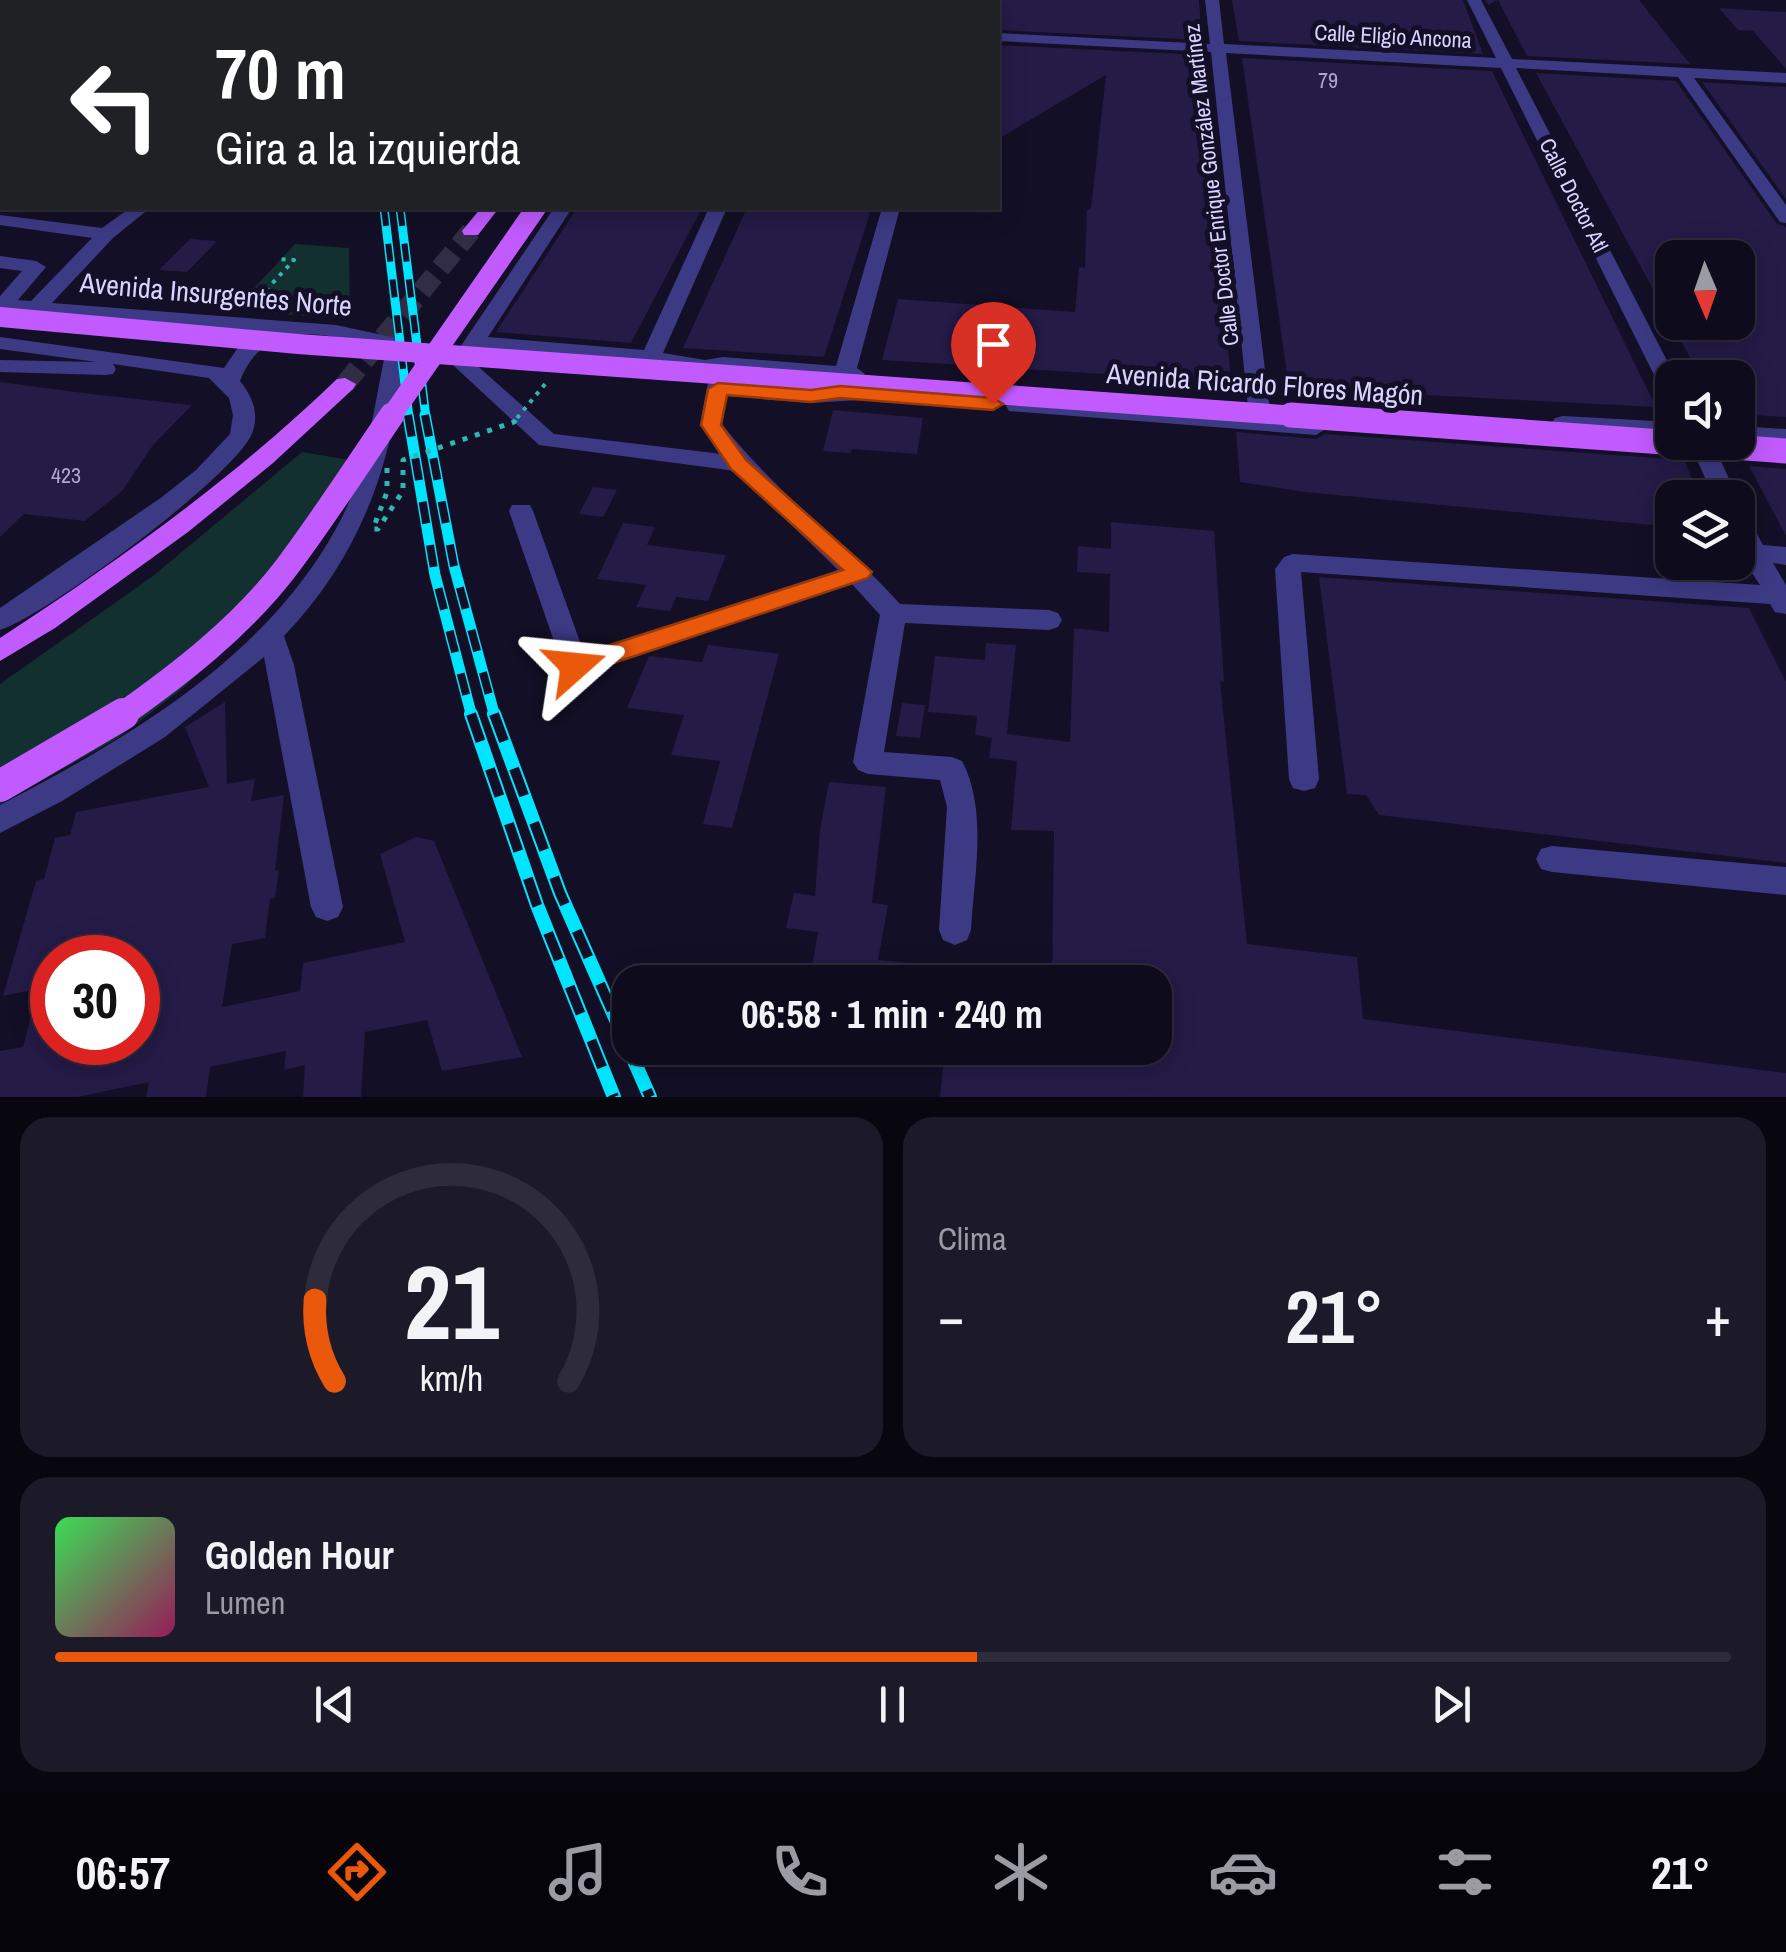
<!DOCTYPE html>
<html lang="es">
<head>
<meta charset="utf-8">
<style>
	body { margin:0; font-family:"Archivo Narrow",sans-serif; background:#1c1929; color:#f1f3f6; height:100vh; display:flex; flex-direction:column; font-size:38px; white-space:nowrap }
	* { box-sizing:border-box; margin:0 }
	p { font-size:32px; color:#9b9ba3 }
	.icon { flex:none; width:55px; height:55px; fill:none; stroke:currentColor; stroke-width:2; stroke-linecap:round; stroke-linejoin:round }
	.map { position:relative; height:1097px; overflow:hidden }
	.sheet { display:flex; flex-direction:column; gap:20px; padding:20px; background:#08060f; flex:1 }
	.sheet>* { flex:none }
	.banner { position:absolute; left:0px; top:0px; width:1000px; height:210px; box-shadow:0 5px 25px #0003,0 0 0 2px #2e2b3b; background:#202124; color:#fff; overflow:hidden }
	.needle { width:65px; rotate:178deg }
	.fabs { position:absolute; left:1655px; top:240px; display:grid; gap:20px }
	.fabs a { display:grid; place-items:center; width:100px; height:100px; border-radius:20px; background:#0e0b1c; box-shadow:0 5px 25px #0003,0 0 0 2px #2e2b3b; font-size:50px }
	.speed { position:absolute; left:30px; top:935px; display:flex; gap:20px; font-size:50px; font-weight:700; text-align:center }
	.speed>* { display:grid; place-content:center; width:130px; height:130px; border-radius:50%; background:#0e0b1c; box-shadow:0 5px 25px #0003,0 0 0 2px #2e2b3b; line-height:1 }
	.speed .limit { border:15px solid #d22; background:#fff; color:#111 }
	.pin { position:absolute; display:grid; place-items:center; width:85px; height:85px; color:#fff; margin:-102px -42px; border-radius:50% 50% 50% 0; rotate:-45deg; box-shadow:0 0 10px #0007 }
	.pin .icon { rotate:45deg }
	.me { position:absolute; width:110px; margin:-55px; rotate:72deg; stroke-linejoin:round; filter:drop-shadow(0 0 8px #0008) }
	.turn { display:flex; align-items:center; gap:35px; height:210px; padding:0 50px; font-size:45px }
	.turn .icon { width:130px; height:130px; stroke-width:2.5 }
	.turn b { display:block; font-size:70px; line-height:85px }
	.big { font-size:75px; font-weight:700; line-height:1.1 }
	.sheet .widget { flex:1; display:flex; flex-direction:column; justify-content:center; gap:15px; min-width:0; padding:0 35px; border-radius:30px; background:#1c1929 }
	.sheet .dial { align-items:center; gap:0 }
	.dial svg { height:260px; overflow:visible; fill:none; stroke:#2e2b3b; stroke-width:7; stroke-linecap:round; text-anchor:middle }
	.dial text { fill:#f1f3f6; stroke:none }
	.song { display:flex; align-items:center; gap:30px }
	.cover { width:120px; height:120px; border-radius:15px; background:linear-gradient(135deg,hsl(130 70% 55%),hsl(330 70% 35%)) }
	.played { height:10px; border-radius:5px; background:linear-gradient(90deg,#ea580c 55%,#2e2b3b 55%) }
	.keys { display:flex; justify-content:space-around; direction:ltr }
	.heat { display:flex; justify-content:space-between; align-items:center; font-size:55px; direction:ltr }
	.sheet .tiles { flex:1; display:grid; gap:20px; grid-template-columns:1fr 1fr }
	.widget:last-child { grid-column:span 2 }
	.trip { position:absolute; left:612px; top:965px; width:560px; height:100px; border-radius:30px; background:#0e0b1c; box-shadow:0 5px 25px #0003,0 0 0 2px #2e2b3b; font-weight:700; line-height:100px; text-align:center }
	.menu { display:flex; height:160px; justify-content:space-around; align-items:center; background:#06040b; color:#9b9ba3 }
	.menu .icon { width:70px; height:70px }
	.menu .selected { color:#ea580c }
	.menu b { font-size:45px; color:#f1f3f6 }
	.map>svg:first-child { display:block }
	.green { fill:#12302f }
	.building { fill:#241b47; fill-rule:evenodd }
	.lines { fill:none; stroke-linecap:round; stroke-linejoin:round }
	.major-tunnel { stroke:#312d47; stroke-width:20; stroke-dasharray:20 10; stroke-linecap:butt }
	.path { stroke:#2fb8b0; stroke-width:4; stroke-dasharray:4 6; stroke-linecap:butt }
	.minor { fill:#3d3a85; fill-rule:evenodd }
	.major { fill:#c25bff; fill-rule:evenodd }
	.rail-far2-casing { stroke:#00e5ff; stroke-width:9 }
	.rail-far1-casing { stroke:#00e5ff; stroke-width:11 }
	.rail-casing { stroke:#00e5ff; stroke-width:14 }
	.rail-far2 { stroke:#130f26; stroke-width:6; stroke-dasharray:18; stroke-linecap:butt }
	.rail-far1 { stroke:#130f26; stroke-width:8; stroke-dasharray:22; stroke-linecap:butt }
	.rail { stroke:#130f26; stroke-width:10; stroke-dasharray:29; stroke-linecap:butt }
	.path-bridge-far1 { stroke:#2fb8b0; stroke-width:4; stroke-dasharray:4 6; stroke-linecap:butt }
	.path-bridge { stroke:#2fb8b0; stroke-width:5; stroke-dasharray:5 8; stroke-linecap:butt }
	.major-bridge-far2 { stroke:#c25bff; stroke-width:20 }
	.major-bridge-far1 { stroke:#c25bff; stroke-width:25 }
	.major-bridge { stroke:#c25bff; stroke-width:32 }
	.route { fill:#ea580c; stroke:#983908; stroke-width:2.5 }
	.labels { text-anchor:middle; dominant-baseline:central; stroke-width:10; stroke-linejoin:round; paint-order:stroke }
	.far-street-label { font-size:22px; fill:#d9d4ff; stroke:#130f26 }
	.number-label { font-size:22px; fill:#aca6d1 }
	.street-label { font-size:28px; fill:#d9d4ff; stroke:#130f26 }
</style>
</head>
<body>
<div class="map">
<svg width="1786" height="1097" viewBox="0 0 1786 1097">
	<rect width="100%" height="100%" fill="#130f26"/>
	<!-- green -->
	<g class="green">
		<path d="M295,244L349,248L350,320L234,310Z"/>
		<path d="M302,452L350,460L251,625L183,688L118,738L0,804V684L153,576Z"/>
	</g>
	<!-- building -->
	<g class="building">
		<path d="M998,0H1199L1202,40L998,30Z"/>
		<path d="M1232,0H1463L1483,54L1239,41Z"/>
		<path d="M1485,0H1639L1690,64L1527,56L1498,0L1488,5Z"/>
		<path d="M1719,8L1786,12V69L1753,31L1738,30Z"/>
		<path d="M998,45L1203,55L1231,382L882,360L898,299L1075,312L1079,267L1085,268L1087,210L1091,208L1106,75L998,139Z"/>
		<path d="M1242,58L1492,71L1656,407L1289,388Z"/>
		<path d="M1536,73L1676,81L1777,224L1786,227V417L1738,414V378H1701ZM1672,258H1738V322H1672Z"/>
		<path d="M1702,82L1786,87V199Z"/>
		<path d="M577,208H702L631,343L496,332Z"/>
		<path d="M747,208L871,210L824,357L683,348Z"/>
		<path d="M190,239L217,241L187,272L159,270Z"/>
		<path d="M0,382L91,394L192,405L153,445L122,491L85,521L24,514L0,537Z"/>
		<path d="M833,410L923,418L917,454L852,449L851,453L823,451Z"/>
		<path d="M1236,432L1316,439L1325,434L1684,460L1700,498H1672V527L1305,492L1240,482Z"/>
		<path d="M1749,466L1786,469V536Z"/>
		<path d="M593,487L617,490L603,517L579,514Z"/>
		<path d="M1111,522L1214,531L1224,682L1220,681L1247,944L1357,957L1363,1019L1786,1073V1097H940L945,1048H1155V982H1052L1054,831L1011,830L1017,761L989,758L992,738L975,735L977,716L928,712L935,656L985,660L986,643L1016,645L1007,734L1070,742L1074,628L1109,632L1110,574L1077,572L1078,546L1111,549Z"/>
		<path d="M623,523L655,527L647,545L726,555L708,601L676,597L670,611L636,607L646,585L597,579Z"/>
		<path d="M1319,577L1749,608L1786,682V863L1379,815L1366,795L1347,794Z"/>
		<path d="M708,645L779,654L732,828L703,824L720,761L671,755L684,715L627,708L649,656L702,662Z"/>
		<path d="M225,702L227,784L255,779L251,801L284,795L275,871L279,870L275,898L270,899L265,938L232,944L222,1007L300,991L303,963L405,942L380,854L416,837L434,841L522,1057L442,1071L427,1020L365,1032L361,1097H303L305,1065L284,1070L286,1051L210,1067L206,1097H146L149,1082L78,1097H0V1051L23,1047L38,989L3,996L36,881L44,879L55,838L70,835L76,812L209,787L185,727ZM52,958H138V1042H52Z"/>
		<path d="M902,703L925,705L920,738L896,736Z"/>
		<path d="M829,782L886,787L872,903L888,905L878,960L952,967L951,982H840L842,969L812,967L818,932L786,928L794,893L815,896L820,830Z"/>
	</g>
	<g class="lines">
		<!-- major-tunnel -->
		<path class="major-tunnel" d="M345,384L471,231"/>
		<!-- path -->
		<path class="path" d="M252,305L294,260L276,259"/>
		<!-- minor -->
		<g class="minor">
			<path d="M137,0H165L167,2H139Z"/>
			<path d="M238,0H269L271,2H240Z"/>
			<path d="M1205,0H1219L1224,44L1496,58L1467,0H1481L1512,59L1786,73V83L1694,78L1786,205V223L1780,222L1678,77L1516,68L1676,378H1672V396L1664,395L1501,68L1226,53L1271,418L1316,421L1327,428L1316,435L1009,411L1006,406L1017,399L1249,416L1211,52L998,41V33L1210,44Z"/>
			<path d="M130,208H150L113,238L52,303L336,325L396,338C409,359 401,380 397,404C382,494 347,570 284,636L294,665L343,907L338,917L327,921L316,917L311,907L264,657L165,737L62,801L0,833V805C133,736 279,650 346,509C368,461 374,406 385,355L381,346C326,335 266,315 240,381C252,396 259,412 253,431C241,472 44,617 0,630V608L162,497L196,470L230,434L233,415L229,398L209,378L113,364L116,369L113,374L105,375L0,372V360L97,362L0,349V337L224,368L239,346L261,331L0,311V296L22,271L0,268V256L36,261L46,267L18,300L31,301L92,238L0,225V215L102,228Z"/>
			<path d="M554,208H572L488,337L644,350L709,208H727L663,353L705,360L723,357L836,366L882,208H900L857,368L865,374L854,380L851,388L875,389L878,394L875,399L811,403L727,396L722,424C775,492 845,543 900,604L1049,610L1058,613L1062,620L1058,627L1049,630L905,623L884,752L952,757L962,761C988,810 974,876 971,930L967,940L955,945L943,940L939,930L947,807L940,780L868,774L858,770L853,762L880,615L852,584L585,673L575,676L565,673L509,511L512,505H530L533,511L584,653L838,570L736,471L539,445L454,366L450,362ZM480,349L651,363L710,373L700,425L722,454L554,434L472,361ZM730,370L833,379L831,389L730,383Z"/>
			<path d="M1563,416L1672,422V436L1555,428L1552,423L1555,418Z"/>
			<path d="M1738,426L1786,429V443L1738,440Z"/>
			<path d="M1689,442H1712L1738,498V499L1714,498Z"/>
			<path d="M1738,514L1747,516L1763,545L1786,547V565L1773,563L1786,585V614L1775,612L1770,604L1301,572L1319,779L1315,788L1304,791L1293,788L1289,779L1275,569L1284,557L1293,554L1760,585L1738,552Z"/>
			<path d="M1552,846L1786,867V895L1552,872L1541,869L1536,859L1541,849Z"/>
		</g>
		<!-- major -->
		<g class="major">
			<path d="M481,208H499L478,235H464L462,231Z"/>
			<path d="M345,378L356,384L353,389L273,463L188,532L55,628L0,661V638C120,560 234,478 337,379Z"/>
		</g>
		<defs>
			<g id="rail-far2">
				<path d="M384,208L409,418"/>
				<path d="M400,208L426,418"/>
			</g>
			<g id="rail-far1">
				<path d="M408,415L435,575L472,717"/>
				<path d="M425,415L454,566L495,717"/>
			</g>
			<g id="rail">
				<path d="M471,714L537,905L614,1097"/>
				<path d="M494,714L560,893L650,1097"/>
			</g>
		</defs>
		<!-- rail-far2 casing -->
		<use href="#rail-far2" class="rail-far2-casing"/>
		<!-- rail-far1 casing -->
		<use href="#rail-far1" class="rail-far1-casing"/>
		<!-- rail casing -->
		<use href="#rail" class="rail-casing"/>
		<!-- rail-far2 -->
		<use href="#rail-far2" class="rail-far2"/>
		<!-- rail-far1 -->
		<use href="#rail-far1" class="rail-far1"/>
		<!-- rail -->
		<use href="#rail" class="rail"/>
		<!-- path-bridge-far1 -->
		<path class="path-bridge-far1" d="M517,418L546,383"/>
		<!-- path-bridge -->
		<path class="path-bridge" d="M387,468V492L373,529H378L403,491V460L514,422L519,415"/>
		<!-- major-bridge-far2 -->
		<g class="major-bridge-far2">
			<path d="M0,317L298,344L1326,418"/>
			<path d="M390,418L536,208"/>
		</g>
		<!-- major-bridge-far1 -->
		<g class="major-bridge-far1">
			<path d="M1291,415L1786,451"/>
			<path d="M119,717C180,674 241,627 286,568C323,519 357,466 392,415"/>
		</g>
		<!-- major-bridge -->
		<path class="major-bridge" d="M0,786L123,714"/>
	</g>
	<!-- route -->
	<path class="route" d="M718,383L811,390L840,386L993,398L1003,404L993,410L840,398L811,402L727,395L721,425L746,460L872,572L868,578L584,673H566L562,666L566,659L843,570L731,469L701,425L708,389Z"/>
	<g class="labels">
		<!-- far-street labels -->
		<g class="far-street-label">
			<text transform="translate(1393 36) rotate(3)">Calle Eligio Ancona</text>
			<text transform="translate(1211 185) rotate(-97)">Calle Doctor Enrique González Martínez</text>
			<text transform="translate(1574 195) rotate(63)">Calle Doctor Atl</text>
		</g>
		<!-- number labels -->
		<g class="number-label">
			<text x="1328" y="80">79</text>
			<text x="66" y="475">423</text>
		</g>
		<!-- street labels -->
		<g class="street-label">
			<text transform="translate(216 294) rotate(5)">Avenida Insurgentes Norte</text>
			<text transform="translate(1265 384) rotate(4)">Avenida Ricardo Flores Magón</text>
		</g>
	</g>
</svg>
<div class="fabs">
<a><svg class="needle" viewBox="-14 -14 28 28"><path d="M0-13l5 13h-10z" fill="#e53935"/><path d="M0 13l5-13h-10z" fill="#9b9ba3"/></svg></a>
<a><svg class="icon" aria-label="sound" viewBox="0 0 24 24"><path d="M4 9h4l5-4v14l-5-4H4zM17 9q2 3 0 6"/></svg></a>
<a><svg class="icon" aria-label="layers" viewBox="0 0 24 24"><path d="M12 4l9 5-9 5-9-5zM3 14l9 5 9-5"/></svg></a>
</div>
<div class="speed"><div class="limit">30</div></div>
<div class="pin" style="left:993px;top:404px;background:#d93025"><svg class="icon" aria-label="arrive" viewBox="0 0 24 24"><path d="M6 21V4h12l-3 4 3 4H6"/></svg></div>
<svg class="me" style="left:575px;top:666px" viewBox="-20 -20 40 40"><path d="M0-17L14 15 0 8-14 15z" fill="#ea580c" stroke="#fff" stroke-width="4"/></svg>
<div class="trip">06:58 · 1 min · 240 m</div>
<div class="banner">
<div class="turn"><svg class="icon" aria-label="left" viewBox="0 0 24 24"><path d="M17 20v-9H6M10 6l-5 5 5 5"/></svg><div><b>70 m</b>Gira a la izquierda</div></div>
</div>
</div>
<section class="sheet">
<div class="tiles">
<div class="widget dial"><svg viewBox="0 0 100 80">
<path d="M14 69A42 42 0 1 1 86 69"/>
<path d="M14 69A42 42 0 0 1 8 44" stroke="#ea580c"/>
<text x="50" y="56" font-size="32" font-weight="700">21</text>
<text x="50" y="72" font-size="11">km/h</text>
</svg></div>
<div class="widget"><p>Clima</p>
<div class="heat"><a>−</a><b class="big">21°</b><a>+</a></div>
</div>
<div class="widget">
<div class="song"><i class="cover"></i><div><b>Golden Hour</b><p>Lumen</p></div></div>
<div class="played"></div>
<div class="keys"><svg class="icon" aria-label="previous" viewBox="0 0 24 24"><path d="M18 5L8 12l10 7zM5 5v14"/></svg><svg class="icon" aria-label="pause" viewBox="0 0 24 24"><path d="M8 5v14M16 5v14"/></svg><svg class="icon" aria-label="next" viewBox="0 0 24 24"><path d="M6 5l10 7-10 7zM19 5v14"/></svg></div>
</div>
</div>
</section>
<nav class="menu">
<b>06:57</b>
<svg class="icon selected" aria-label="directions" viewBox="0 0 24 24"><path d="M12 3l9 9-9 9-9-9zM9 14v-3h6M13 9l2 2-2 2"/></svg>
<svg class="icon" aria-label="music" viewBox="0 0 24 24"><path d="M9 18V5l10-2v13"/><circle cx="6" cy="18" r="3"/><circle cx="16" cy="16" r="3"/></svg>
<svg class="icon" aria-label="phone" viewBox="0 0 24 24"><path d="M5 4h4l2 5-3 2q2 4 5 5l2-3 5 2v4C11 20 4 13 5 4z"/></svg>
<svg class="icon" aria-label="climate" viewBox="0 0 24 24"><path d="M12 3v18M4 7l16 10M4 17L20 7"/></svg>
<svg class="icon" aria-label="car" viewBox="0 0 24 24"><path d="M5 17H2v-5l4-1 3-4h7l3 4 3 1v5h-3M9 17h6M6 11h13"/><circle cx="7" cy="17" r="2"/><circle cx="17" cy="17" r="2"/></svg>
<svg class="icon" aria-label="filters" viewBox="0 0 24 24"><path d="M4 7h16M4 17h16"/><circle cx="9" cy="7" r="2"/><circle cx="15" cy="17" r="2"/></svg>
<b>21°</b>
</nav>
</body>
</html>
